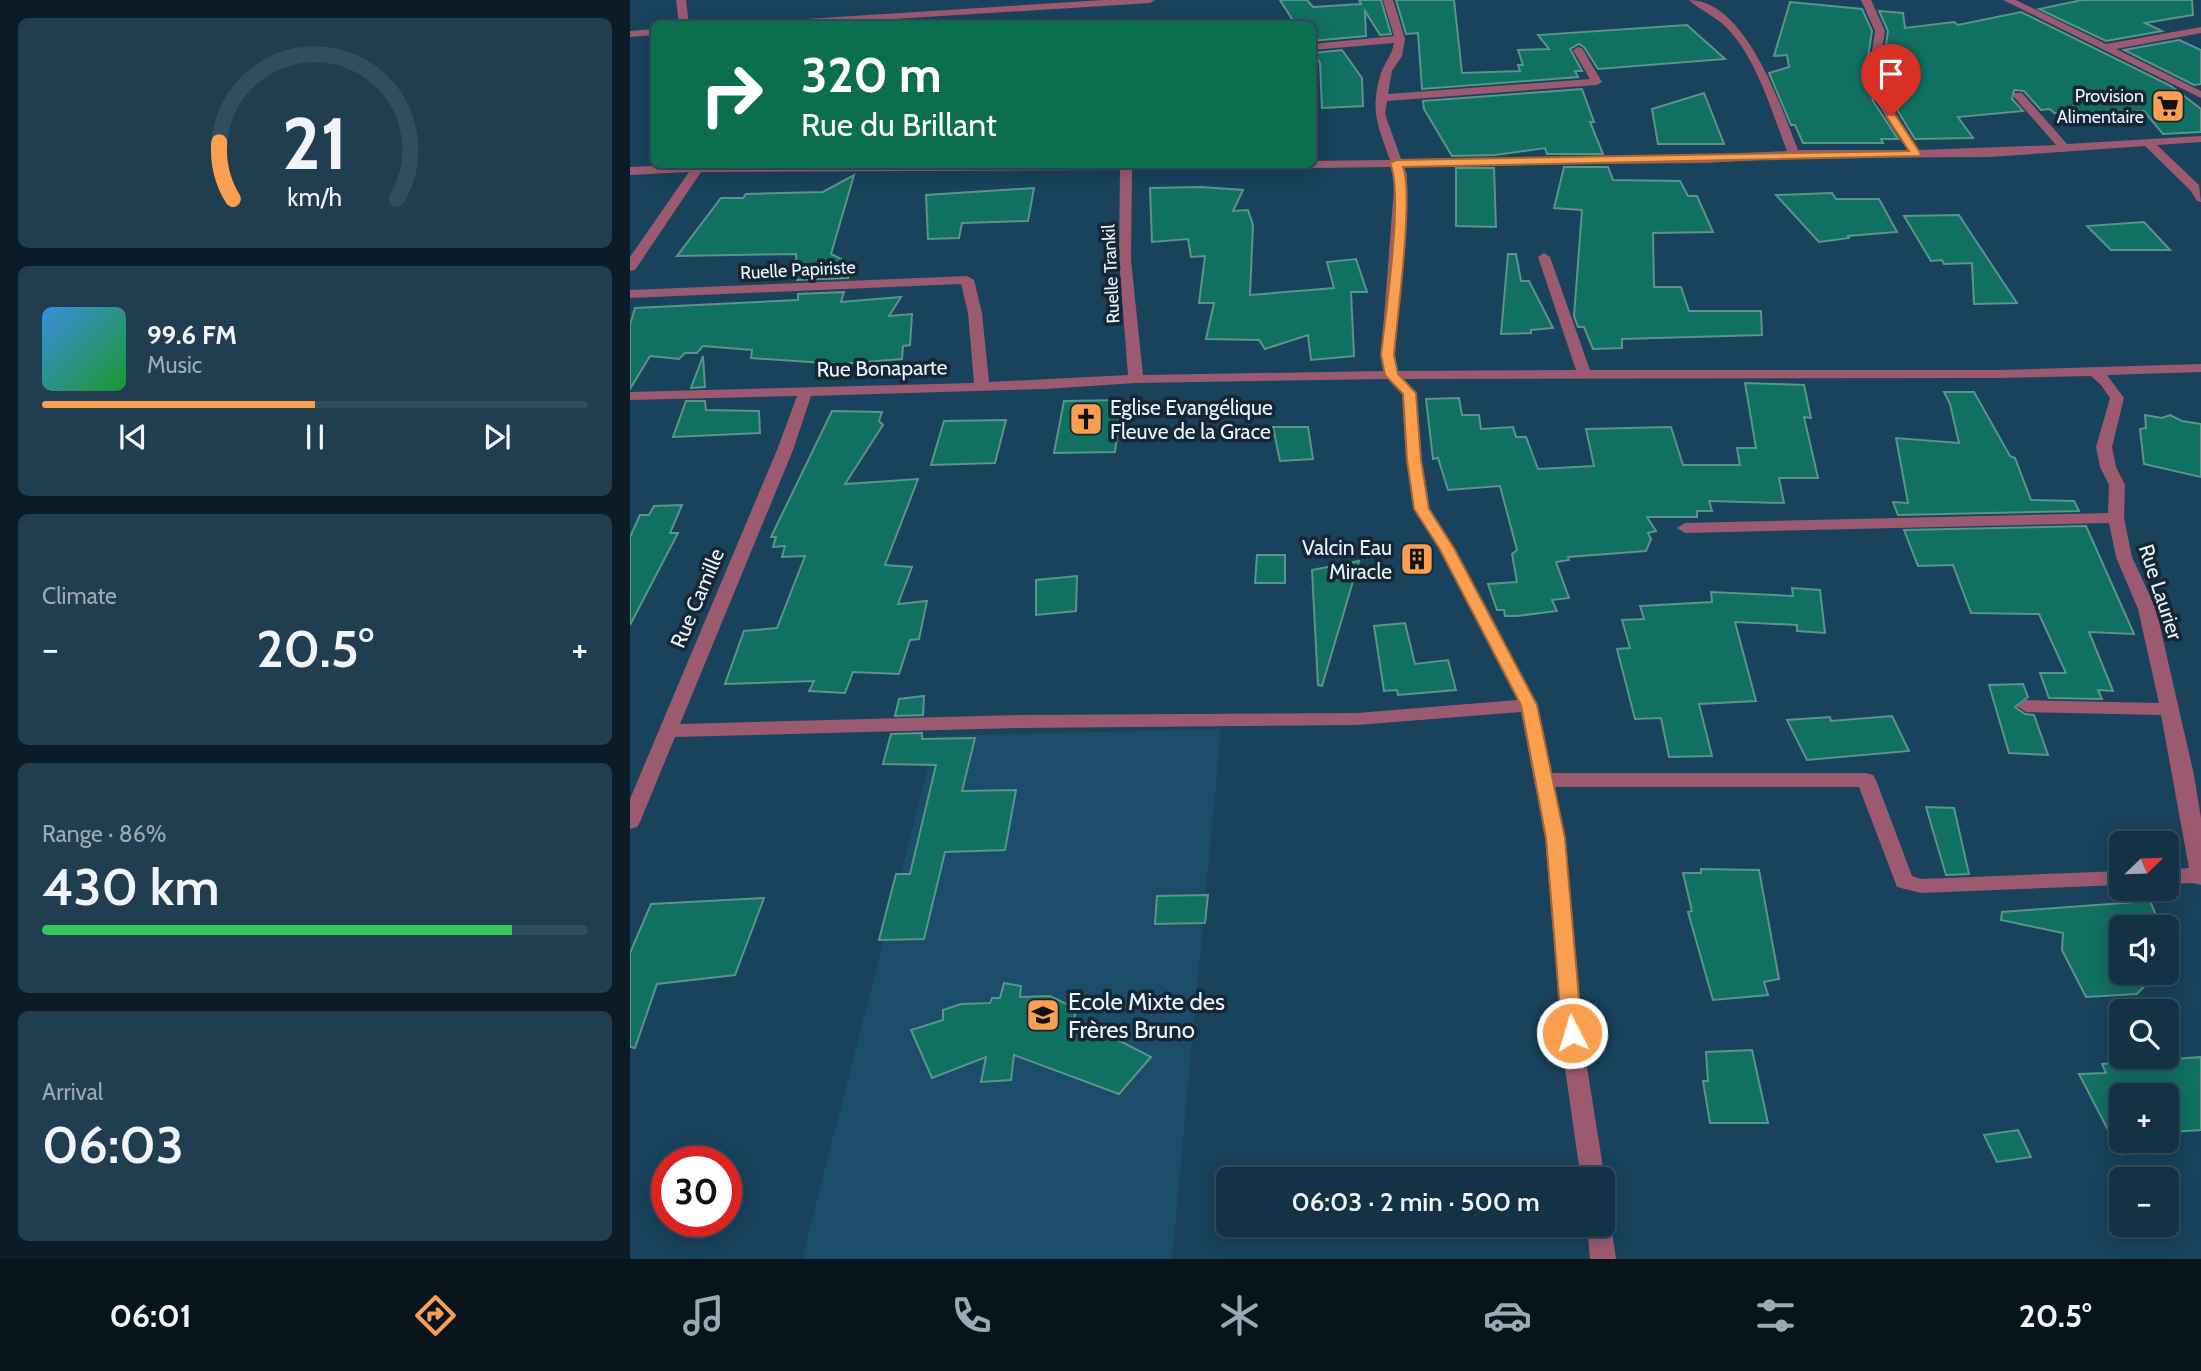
<!DOCTYPE html>
<html lang="en">
<head>
<meta charset="utf-8">
<style>
	body { margin:0; font-family:Cabin,sans-serif; background:#203e50; color:#f1f3f6; height:100vh; display:flex; flex-direction:column; font-size:26px; white-space:nowrap }
	* { box-sizing:border-box; margin:0 }
	p { font-size:23px; color:#9daab3 }
	.icon { flex:none; width:38px; height:38px; fill:none; stroke:currentColor; stroke-width:2; stroke-linecap:round; stroke-linejoin:round }
	.map { position:relative; flex:1; overflow:hidden }
	.sheet { display:flex; flex-direction:column; gap:18px; padding:18px; background:#0a1c26; width:630px }
	.sheet>* { flex:none }
	.top-card { position:absolute; left:21px; top:21px; width:665px; height:147px; border-radius:10px; box-shadow:0 4px 18px #0003,0 0 0 2px #324d5e; background:#0b6e4f; color:#fff; overflow:hidden }
	.needle { width:46px; rotate:67deg }
	.tools { position:absolute; left:1479px; top:831px; display:grid; gap:14px }
	.tools a { display:grid; place-items:center; width:70px; height:70px; border-radius:10px; background:#133245; box-shadow:0 4px 18px #0003,0 0 0 2px #324d5e; font-size:35px }
	.speed { position:absolute; left:21px; top:1146px; display:flex; gap:14px; font-size:35px; font-weight:700; text-align:center }
	.speed>* { display:grid; place-content:center; width:91px; height:91px; border-radius:50%; background:#133245; box-shadow:0 4px 18px #0003,0 0 0 2px #324d5e; line-height:1 }
	.speed .limit { border:10px solid #d22; background:#fff; color:#111 }
	.pin { position:absolute; display:grid; place-items:center; width:60px; height:60px; color:#fff; margin:-72px -30px; border-radius:50% 50% 50% 0; rotate:-45deg; box-shadow:0 0 7px #0007 }
	.pin .icon { rotate:45deg }
	.me { position:absolute; width:77px; margin:-38px; rotate:355deg; stroke-linejoin:round; filter:drop-shadow(0 0 5px #0008) }
	.turn { display:flex; align-items:center; gap:24px; height:147px; padding:0 35px; font-size:32px }
	.turn .icon { width:91px; height:91px; stroke-width:2.5 }
	.turn b { display:block; font-size:49px; line-height:60px }
	.big { font-size:52px; font-weight:600; line-height:1.1 }
	.sheet .tile { flex:1; display:flex; flex-direction:column; justify-content:center; gap:10px; min-width:0; padding:0 24px; border-radius:10px; background:#203e50 }
	.sheet .dial { align-items:center; gap:0 }
	.dial svg { height:182px; overflow:visible; fill:none; stroke:#324d5e; stroke-width:7; stroke-linecap:round; text-anchor:middle }
	.dial text { fill:#f1f3f6; stroke:none }
	.song { display:flex; align-items:center; gap:21px }
	.cover { width:84px; height:84px; border-radius:10px; background:linear-gradient(135deg,hsl(210 70% 55%),hsl(130 70% 35%)) }
	.played { height:7px; border-radius:4px; background:linear-gradient(90deg,#fa9f50 50%,#324d5e 50%) }
	.keys { display:flex; justify-content:space-around; direction:ltr }
	.heat { display:flex; justify-content:space-between; align-items:center; font-size:38px; direction:ltr }
	.charge { height:10px; border-radius:5px; background:linear-gradient(90deg,#34c759 86%,#324d5e 0) }
	.trip { position:absolute; left:586px; top:1167px; width:399px; height:70px; border-radius:10px; background:#133245; box-shadow:0 4px 18px #0003,0 0 0 2px #324d5e; font-weight:600; line-height:70px; text-align:center }
	.tab-bar { display:flex; height:112px; justify-content:space-around; align-items:center; background:#08141c; color:#9daab3 }
	.tab-bar .icon { width:49px; height:49px }
	.tab-bar .current { color:#fa9f50 }
	.tab-bar b { font-size:32px; color:#f1f3f6 }
	main { display:flex; flex:1; min-height:0 }
	.map>svg:first-child { display:block }
	.built { fill:#1b4d6b }
	.building { fill:#107061; stroke:#5b9488; stroke-width:2 }
	.lines { fill:none; stroke-linecap:round; stroke-linejoin:round }
	.street { fill:#9c5a70; fill-rule:evenodd }
	.route { fill:#fa9f50; stroke:#a26734; stroke-width:2 }
	.labels { text-anchor:middle; dominant-baseline:central; stroke-width:7; stroke-linejoin:round; paint-order:stroke }
	.far-poi-label { font-size:18px; fill:#e7f4fd; stroke:#162733; text-anchor:end }
	.far-street-label { font-size:18px; fill:#e7f4fd; stroke:#162733 }
	.street-label { font-size:21px; fill:#e7f4fd; stroke:#162733 }
	.poi-label { font-size:21px; fill:#e7f4fd; stroke:#162733; text-anchor:start }
	.near-poi-label { font-size:24px; fill:#e7f4fd; stroke:#162733; text-anchor:start }
</style>
</head>
<body>
<main>
<section class="sheet">
<div class="tile dial"><svg viewBox="0 0 100 80">
<path d="M14 69A42 42 0 1 1 86 69"/>
<path d="M14 69A42 42 0 0 1 8 44" stroke="#fa9f50"/>
<text x="50" y="56" font-size="32" font-weight="700">21</text>
<text x="50" y="72" font-size="11">km/h</text>
</svg></div>
<div class="tile">
<div class="song"><i class="cover"></i><div><b>99.6 FM</b><p>Music</p></div></div>
<div class="played"></div>
<div class="keys"><svg class="icon" aria-label="previous" viewBox="0 0 24 24"><path d="M18 5L8 12l10 7zM5 5v14"/></svg><svg class="icon" aria-label="pause" viewBox="0 0 24 24"><path d="M8 5v14M16 5v14"/></svg><svg class="icon" aria-label="next" viewBox="0 0 24 24"><path d="M6 5l10 7-10 7zM19 5v14"/></svg></div>
</div>
<div class="tile"><p>Climate</p>
<div class="heat"><a>−</a><b class="big">20.5°</b><a>+</a></div>
</div>
<div class="tile"><p>Range · 86%</p><b class="big">430 km</b><div class="charge"></div></div>
<div class="tile"><p>Arrival</p><b class="big">06:03</b></div>
</section>
<div class="map">
<svg width="1571" height="1259" viewBox="0 0 1571 1259">
	<rect width="100%" height="100%" fill="#19425c"/>
	<!-- built -->
	<path class="built" d="M591,729L542,1259H172L306,736Z"/>
	<!-- building -->
	<g class="building">
		<path d="M650,0H677L683,7L731,4L729,0H751L761,34L750,35L735,11L736,36L682,41V24H665Z"/>
		<path d="M766,0H824L832,73L890,71L888,65H893L888,50L919,49L908,35L1057,25L1095,59L968,69L954,47L949,44L940,49L952,71H945L948,77L792,89L788,33L776,34Z"/>
		<path d="M1452,0H1562L1563,15L1515,23L1532,31L1476,41L1409,9Z"/>
		<path d="M1160,2L1232,9L1242,31L1238,57L1243,101L1268,139H1251L1253,143H1173L1165,125H1161L1139,73L1159,67L1157,55L1144,56Z"/>
		<path d="M1249,11L1273,13L1275,28L1324,22L1328,25L1391,12L1541,86L1571,109V132L1533,134L1514,111L1424,113L1420,109L1411,110L1394,91L1384,90L1382,99L1393,111L1328,117L1343,138L1285,139L1261,100L1254,57L1258,31Z"/>
		<path d="M1549,40L1571,50V84L1564,85L1494,50Z"/>
		<path d="M712,50L732,78L733,106L692,108L690,63L683,53Z"/>
		<path d="M952,89L964,122H960L973,154H917L915,148L865,155L822,156L794,109L793,101Z"/>
		<path d="M1074,93L1094,144H1028L1022,109Z"/>
		<path d="M934,167H978L983,180L1050,181L1058,196H1067L1083,232L1023,233L1024,287H1051L1059,311H1131L1132,335L992,339V348L963,349L954,327H948L944,316L952,210L924,208Z"/>
		<path d="M826,168H864L866,227L826,226Z"/>
		<path d="M224,175L201,254L223,265L218,278L167,280L166,254L47,256L91,198H113L116,194L193,192Z"/>
		<path d="M571,187L613,190L603,211L618,210L623,225L620,295L704,288L697,262L726,259L737,292H721L724,356L681,360L678,335L635,349L629,340L576,339L584,303H569L575,256L561,257L558,239L522,242L520,188Z"/>
		<path d="M404,188L398,221L332,223L329,238L298,239L296,195Z"/>
		<path d="M1202,193L1206,199H1249L1267,232L1218,236L1219,238L1189,242L1146,195Z"/>
		<path d="M1329,215L1340,232L1387,303L1344,304L1342,263L1314,264L1312,260L1301,261L1274,216Z"/>
		<path d="M1514,222L1540,250H1481L1457,226Z"/>
		<path d="M878,254H886L891,281H899L923,328L901,330V333L871,334Z"/>
		<path d="M214,292L211,302L271,297L259,316L282,314L280,345L273,346L272,359L209,364L121,358L122,350L73,346L67,353H55L49,359L20,356L0,389V325L5,308L168,300V294Z"/>
		<path d="M73,356L75,387L61,388Z"/>
		<path d="M1115,383L1174,385L1181,418L1174,417L1188,478H1149L1154,503L1079,501L1082,511H1067V517H1017L1026,531L1018,533L1021,539L1016,551L938,557L939,560L926,562L939,598L922,600L927,611L887,616H875L874,610H867L858,584L887,582L882,554L887,550L870,486L818,490L808,458L803,459L796,399L829,398L832,415H849L851,429L883,427L886,437H896L908,469L964,466L956,429L1041,427L1053,465H1110L1107,448H1126Z"/>
		<path d="M1314,392H1344L1380,456L1385,458L1401,500L1444,501L1449,511L1268,515L1263,502L1278,503L1266,438L1329,443L1320,404Z"/>
		<path d="M492,400L485,452L424,453L434,401Z"/>
		<path d="M56,401H75L76,410L129,411L130,433L43,437Z"/>
		<path d="M202,411L252,412L249,421L253,425L215,484L288,479L255,565L282,567L268,604L297,601L289,639L280,640L269,674L223,672L215,693L179,691L184,681L95,684L114,631L147,628L175,556L152,557L155,546L143,547L146,537H141Z"/>
		<path d="M1515,415L1532,418L1540,415L1552,421L1571,424V477L1514,464L1510,429L1516,428Z"/>
		<path d="M376,420L365,463L301,465L314,421Z"/>
		<path d="M643,427H678L683,459L650,461Z"/>
		<path d="M52,505L40,533H48L0,625V537L10,515H19L24,506Z"/>
		<path d="M1456,526L1504,634L1459,632L1483,691L1468,690L1472,699L1419,698L1410,673H1436L1409,614L1341,613L1323,565L1288,566L1274,530Z"/>
		<path d="M627,555H655V583H625Z"/>
		<path d="M729,561L692,686L688,685L682,570Z"/>
		<path d="M447,576L446,611L406,615V580Z"/>
		<path d="M1162,588L1190,590L1195,633L1167,631V625L1105,622L1126,701L1069,704L1082,756L1039,757L1031,718L1005,719L987,649L1000,648L992,620L1014,619L1010,606L1082,602L1081,592L1163,596Z"/>
		<path d="M775,623L785,664L818,660L826,690L768,695L767,690L754,691L744,626Z"/>
		<path d="M1393,684L1398,697L1385,707L1395,714L1404,715L1418,755L1379,753L1359,685Z"/>
		<path d="M294,696L293,715L265,716L269,699Z"/>
		<path d="M1262,716L1279,751L1177,760L1157,720L1200,717L1201,721Z"/>
		<path d="M292,733V739L345,738L332,791L386,790L375,850L315,852L294,939L249,940L266,874H280L306,765L253,764L261,734Z"/>
		<path d="M1296,807L1324,808L1339,874L1316,875Z"/>
		<path d="M1071,869L1129,870L1149,979L1134,982L1138,995L1083,1000L1058,912L1062,911L1053,873H1071Z"/>
		<path d="M578,895L575,923L525,924L527,896Z"/>
		<path d="M134,898L105,975L27,984L5,1048L0,1047V953L21,904Z"/>
		<path d="M1520,901L1531,927L1491,928V973H1527L1507,994L1456,997L1432,950L1433,933L1371,920L1372,912Z"/>
		<path d="M374,983L391,986L390,997L420,996L447,1009L443,1021L469,1030L521,1057L489,1094L384,1055L381,1080L351,1082L356,1057L302,1078L281,1030L313,1020V1010L331,1004L360,1003L362,998H370Z"/>
		<path d="M1122,1050L1138,1123H1080L1073,1081H1078L1076,1052Z"/>
		<path d="M1571,1057V1130L1542,1132L1536,1130V1096H1491V1155L1449,1074L1476,1073L1472,1064Z"/>
		<path d="M1388,1130L1401,1157L1367,1162L1354,1135Z"/>
	</g>
	<g class="lines">
		<!-- street -->
		<g class="street">
			<path d="M46,0H56L59,24H49Z"/>
			<path d="M474,0H525L520,3L184,24H139L144,21Z"/>
			<path d="M753,0H763L775,39L772,56L762,71L758,94L960,79L943,50L948,47L952,48L972,82L967,85L757,101L755,114L771,159L1076,155L1157,151C1141,110 1128,62 1098,29C1087,17 1071,11 1059,0C1116,0 1151,107 1168,150H1278L1246,101L1241,57L1245,31L1231,0H1241L1255,31L1251,57L1258,101L1289,150L1426,145L1384,97V93H1392L1437,144L1571,136V142L1527,145L1569,185L1571,202L1567,201L1560,190L1515,146L1360,157L1164,158L1076,163L774,166L777,175L765,355L768,371L946,370L908,257L914,253L920,257L960,370H1366L1571,364V372L1477,375L1494,398L1482,447L1486,467L1495,485L1494,518L1502,557L1526,609L1564,775L1571,818V885L1563,883L1536,884V870L1559,868L1531,715L1396,712L1387,706L1396,700L1529,703L1508,609L1486,557L1479,523L1055,533L1047,528L1055,523L1478,513L1479,485L1470,467L1466,447L1480,398L1471,385L1461,376L1366,378L774,379L786,393L792,460L800,509L825,548L908,705L922,773H1236L1243,775L1246,780L1282,876L1291,879L1491,871V885L1291,893L1267,887L1229,787H925L935,838L956,1061L975,1180L973,1184V1180H951L934,1061L915,838L891,712L727,725L389,728L45,737L10,822L7,827L0,829V799L147,450L167,396L0,400V392L344,383L338,313L331,284L0,298V290L337,276L344,280L352,313L359,382L498,375L489,260L490,170L71,172L5,270L0,271V257L59,172L0,175V167L64,164H682V161L760,160C747,124 740,110 751,73C755,62 762,55 764,43L682,50V44L764,36ZM762,167L765,175L751,355L754,371L513,375L501,260L502,170ZM758,379L772,394L776,460L784,509L809,548L887,700L727,713L389,715L50,724L163,450L181,396L415,389L506,383Z"/>
			<path d="M1373,0H1386L1476,44L1571,27V33L1486,49L1571,91V98Z"/>
			<path d="M24,29V35L0,37V31Z"/>
			<path d="M973,1216L978,1217L981,1225L986,1259H960L957,1225H973Z"/>
		</g>
	</g>
	<!-- route -->
	<path class="route" d="M1261,113L1266,116L1291,154L1290,156L773,167C784,192 767,320 764,355L768,374L786,393L791,460L799,509L824,548L907,705L935,838L952,1033L949,1039L942,1041L935,1039L932,1033L916,838L891,705L809,548L784,509L777,460L773,394L755,375L751,355C755,316 774,194 760,163L766,160L1279,151L1256,116Z"/>
	<!-- icons -->
	<defs>
		<symbol id="supermarket-square" viewBox="-11 -11 22 22"><rect x="-9" y="-9" width="18" height="18" rx="4" fill="#fa9f50" stroke="#162733"/><path d="M-6-5.5h2.5l.6 2H6L4.5 2H-2.5L-4.4-4H-6ZM-1.5 3.2a1.3 1.3 0 1 0 .1 0ZM3 3.2a1.3 1.3 0 1 0 .1 0Z" fill="#111"/></symbol>
		<symbol id="church-square" viewBox="-11 -11 22 22"><rect x="-9" y="-9" width="18" height="18" rx="4" fill="#fa9f50" stroke="#162733"/><path d="M-1.2-6h2.4v3.5h3.3v2.4h-3.3V6h-2.4V-.1h-3.3v-2.4h3.3Z" fill="#111"/></symbol>
		<symbol id="building-square" viewBox="-11 -11 22 22"><rect x="-9" y="-9" width="18" height="18" rx="4" fill="#fa9f50" stroke="#162733"/><path d="M-4-6H4V6H1V3H-1V6H-4ZM-2.5-4.3h1.7v1.8h-1.7ZM.8-4.3h1.7v1.8H.8ZM-2.5-1h1.7V.8h-1.7ZM.8-1h1.7V.8H.8Z" fill="#111"/></symbol>
		<symbol id="school-square" viewBox="-11 -11 22 22"><rect x="-9" y="-9" width="18" height="18" rx="4" fill="#fa9f50" stroke="#162733"/><path d="M0-5L7-2L0 1L-7-2ZM-4 1L0 2.5L4 1V4Q0 6-4 4Z" fill="#111"/></symbol>
	</defs>
	<g fill-rule="evenodd">
		<use href="#supermarket-square" x="1519" y="87" width="38" height="38"/>
		<use href="#church-square" x="437" y="400" width="38" height="38"/>
		<use href="#building-square" x="768" y="540" width="38" height="38"/>
		<use href="#school-square" x="394" y="996" width="38" height="38"/>
	</g>
	<g class="labels">
		<!-- far-poi labels -->
		<g class="far-poi-label">
			<text x="1514" y="96">Provision<tspan x="1514" dy="21">Alimentaire</tspan></text>
		</g>
		<!-- far-street labels -->
		<g class="far-street-label">
			<text transform="translate(168 270) rotate(-3)">Ruelle Papiriste</text>
			<text transform="translate(481 274) rotate(-93)">Ruelle Trankil</text>
		</g>
		<!-- street labels -->
		<g class="street-label">
			<text transform="translate(252 368) rotate(-1)">Rue Bonaparte</text>
			<text transform="translate(1531 592) rotate(72)">Rue Laurier</text>
			<text transform="translate(67 598) rotate(-67)">Rue Camille</text>
		</g>
		<!-- poi labels -->
		<g class="poi-label">
			<text x="480" y="407">Eglise Evangélique<tspan x="480" dy="24">Fleuve de la Grace</tspan></text>
			<text x="762" y="547" text-anchor="end">Valcin Eau<tspan x="762" dy="24">Miracle</tspan></text>
		</g>
		<!-- near-poi labels -->
		<g class="near-poi-label">
			<text x="438" y="1001">Ecole Mixte des<tspan x="438" dy="28">Frères Bruno</tspan></text>
		</g>
	</g>
</svg>
<div class="tools">
<a><svg class="needle" viewBox="-14 -14 28 28"><path d="M0-13l5 13h-10z" fill="#e53935"/><path d="M0 13l5-13h-10z" fill="#9daab3"/></svg></a>
<a><svg class="icon" aria-label="sound" viewBox="0 0 24 24"><path d="M4 9h4l5-4v14l-5-4H4zM17 9q2 3 0 6"/></svg></a>
<a><svg class="icon" aria-label="search" viewBox="0 0 24 24"><circle cx="10" cy="10" r="6"/><path d="M15 15l6 6"/></svg></a>
<a>+</a>
<a>−</a>
</div>
<div class="speed"><div class="limit">30</div></div>
<div class="pin" style="left:1261px;top:116px;background:#d93025"><svg class="icon" aria-label="arrive" viewBox="0 0 24 24"><path d="M6 21V4h12l-3 4 3 4H6"/></svg></div>
<svg class="me" style="left:942px;top:1033px" viewBox="-20 -20 40 40"><circle r="17" fill="#fa9f50" stroke="#fff" stroke-width="3"/><path d="M0-11L8 9 0 5-8 9z" fill="#fff"/></svg>
<div class="trip">06:03 · 2 min · 500 m</div>
<div class="top-card">
<div class="turn"><svg class="icon" aria-label="right" viewBox="0 0 24 24"><path d="M7 20v-9h11M14 6l5 5-5 5"/></svg><div><b>320 m</b>Rue du Brillant</div></div>
</div>
</div>
</main>
<nav class="tab-bar">
<b>06:01</b>
<svg class="icon current" aria-label="directions" viewBox="0 0 24 24"><path d="M12 3l9 9-9 9-9-9zM9 14v-3h6M13 9l2 2-2 2"/></svg>
<svg class="icon" aria-label="music" viewBox="0 0 24 24"><path d="M9 18V5l10-2v13"/><circle cx="6" cy="18" r="3"/><circle cx="16" cy="16" r="3"/></svg>
<svg class="icon" aria-label="phone" viewBox="0 0 24 24"><path d="M5 4h4l2 5-3 2q2 4 5 5l2-3 5 2v4C11 20 4 13 5 4z"/></svg>
<svg class="icon" aria-label="climate" viewBox="0 0 24 24"><path d="M12 3v18M4 7l16 10M4 17L20 7"/></svg>
<svg class="icon" aria-label="car" viewBox="0 0 24 24"><path d="M5 17H2v-5l4-1 3-4h7l3 4 3 1v5h-3M9 17h6M6 11h13"/><circle cx="7" cy="17" r="2"/><circle cx="17" cy="17" r="2"/></svg>
<svg class="icon" aria-label="filters" viewBox="0 0 24 24"><path d="M4 7h16M4 17h16"/><circle cx="9" cy="7" r="2"/><circle cx="15" cy="17" r="2"/></svg>
<b>20.5°</b>
</nav>
</body>
</html>
